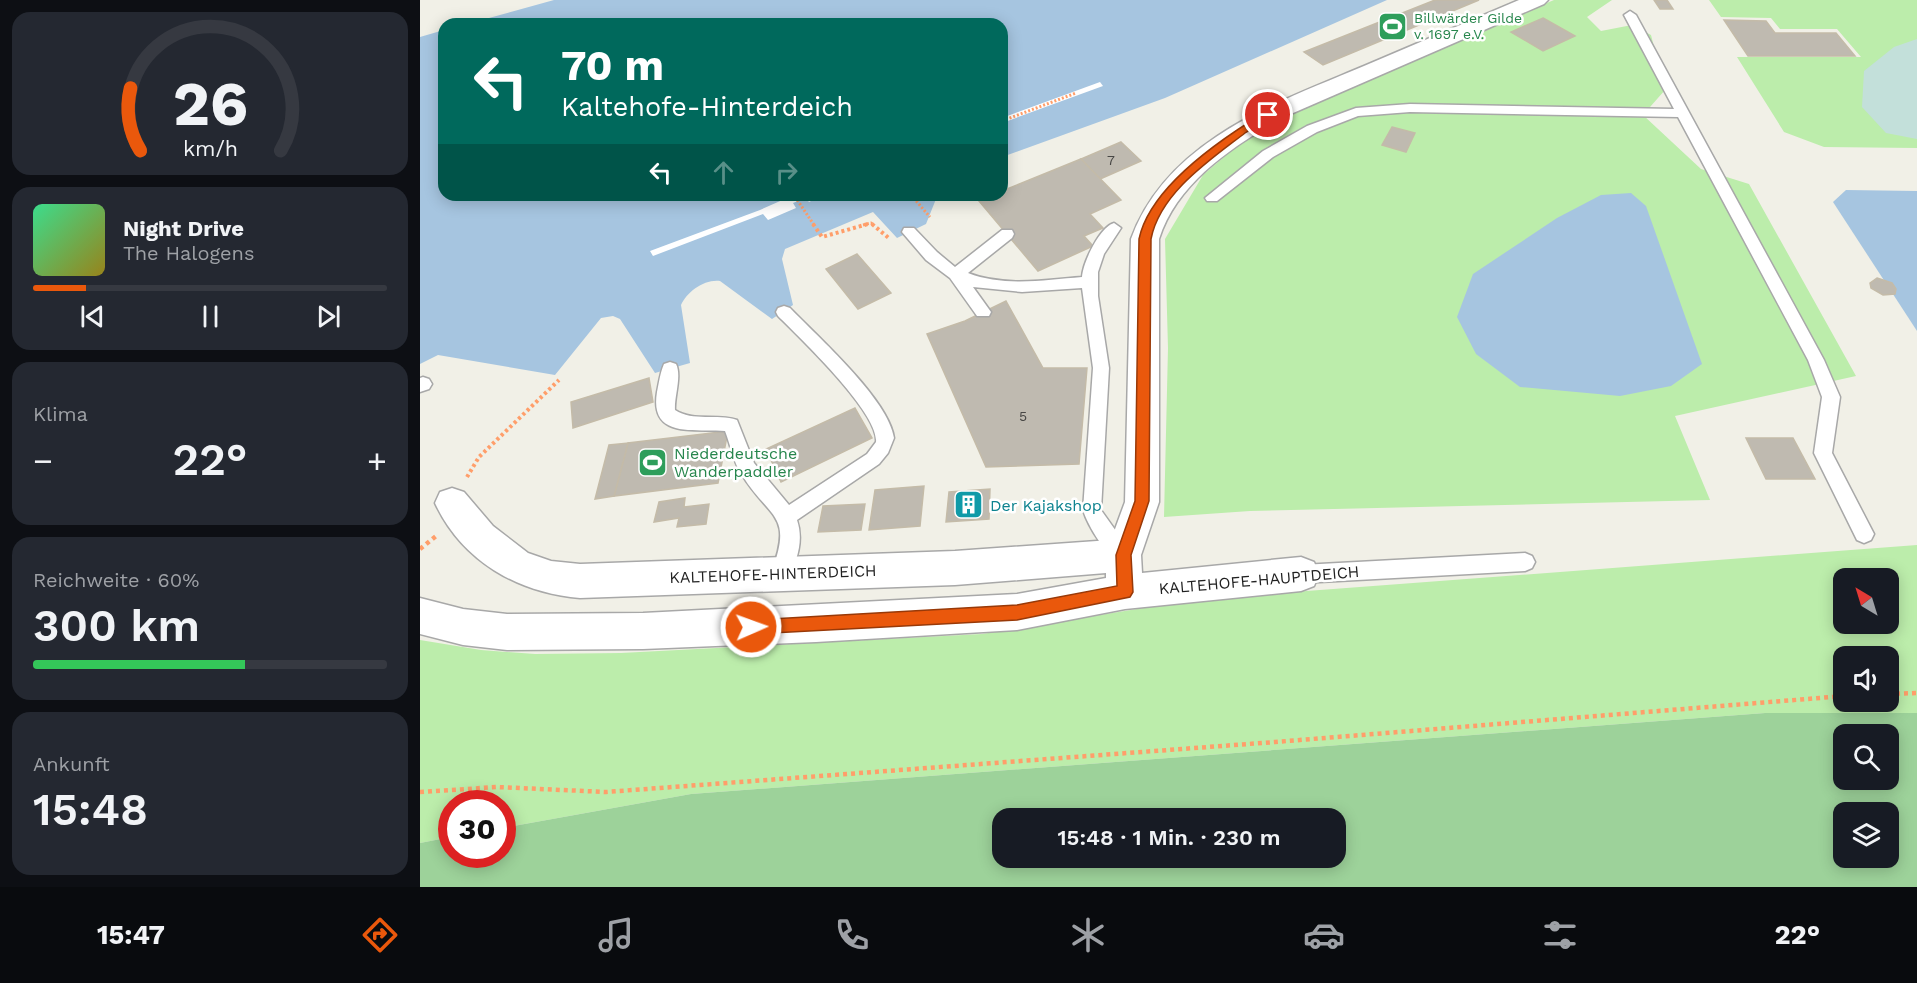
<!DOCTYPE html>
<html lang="de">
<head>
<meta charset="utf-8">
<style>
	body { margin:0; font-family:"Work Sans",sans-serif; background:#242831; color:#f1f3f6; height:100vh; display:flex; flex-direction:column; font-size:22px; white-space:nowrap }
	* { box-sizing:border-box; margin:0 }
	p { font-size:20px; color:#9ea1a6 }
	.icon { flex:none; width:33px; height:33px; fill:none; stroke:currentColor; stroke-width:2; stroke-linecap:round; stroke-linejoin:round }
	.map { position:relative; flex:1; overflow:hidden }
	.side { display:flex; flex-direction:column; gap:12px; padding:12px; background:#0d0f14; width:420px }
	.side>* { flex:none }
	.guide { position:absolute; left:18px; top:18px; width:570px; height:183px; border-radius:18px; box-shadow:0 3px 15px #0003; background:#00695c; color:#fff; overflow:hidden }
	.needle { width:39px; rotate:322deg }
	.controls { position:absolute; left:1413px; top:568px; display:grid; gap:12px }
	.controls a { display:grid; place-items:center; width:66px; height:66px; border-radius:12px; background:#171b24; box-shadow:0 3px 15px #0003; font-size:30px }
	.speed { position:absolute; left:18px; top:790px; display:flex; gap:12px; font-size:30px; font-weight:700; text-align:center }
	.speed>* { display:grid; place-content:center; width:78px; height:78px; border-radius:50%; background:#171b24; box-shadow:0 3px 15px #0003; line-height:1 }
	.speed .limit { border:9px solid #d22; background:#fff; color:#111 }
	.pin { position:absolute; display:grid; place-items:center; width:51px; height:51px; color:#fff; margin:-26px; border:3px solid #fff; border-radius:50%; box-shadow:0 2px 6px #0007 }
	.me { position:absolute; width:66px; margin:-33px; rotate:88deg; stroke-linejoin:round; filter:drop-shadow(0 0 4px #0008) }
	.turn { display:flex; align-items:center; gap:21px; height:126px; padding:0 24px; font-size:27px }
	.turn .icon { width:78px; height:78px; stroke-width:2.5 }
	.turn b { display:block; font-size:42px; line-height:51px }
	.lanes { display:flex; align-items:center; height:57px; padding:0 24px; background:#0003; justify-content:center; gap:30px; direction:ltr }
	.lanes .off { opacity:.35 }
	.big { font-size:45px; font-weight:600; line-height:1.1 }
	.side .card { flex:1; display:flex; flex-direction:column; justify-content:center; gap:9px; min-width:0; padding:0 21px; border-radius:18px; background:#242831 }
	.side .dial { align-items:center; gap:0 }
	.dial svg { height:156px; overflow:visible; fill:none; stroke:#363941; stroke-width:7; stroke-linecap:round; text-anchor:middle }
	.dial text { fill:#f1f3f6; stroke:none }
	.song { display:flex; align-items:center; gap:18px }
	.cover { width:72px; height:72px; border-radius:9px; background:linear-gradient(135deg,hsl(150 70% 55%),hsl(50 70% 35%)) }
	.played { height:6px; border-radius:3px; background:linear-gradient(90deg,#ea580c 15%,#363941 15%) }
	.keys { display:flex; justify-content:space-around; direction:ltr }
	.heat { display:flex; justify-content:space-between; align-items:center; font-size:33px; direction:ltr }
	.charge { height:9px; border-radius:4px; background:linear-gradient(90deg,#34c759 60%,#363941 0) }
	.trip { position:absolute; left:572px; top:808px; width:354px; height:60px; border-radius:18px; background:#171b24; box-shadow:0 3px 15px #0003; font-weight:600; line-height:60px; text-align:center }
	.dock { display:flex; height:96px; justify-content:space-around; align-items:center; background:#090b0e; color:#9ea1a6 }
	.dock .icon { width:42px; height:42px }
	.dock .on { color:#ea580c }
	.dock b { font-size:27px; color:#f1f3f6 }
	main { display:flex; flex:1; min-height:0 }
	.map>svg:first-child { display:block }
	.grass { fill:#bcedab; fill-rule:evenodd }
	.forest { fill:#9dd29a; fill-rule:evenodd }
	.wetland { fill:#c3e0da }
	.water { fill:#a6c5e0 }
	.pier { fill:#fff }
	.building { fill:#bfbab0; stroke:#c4bba8; stroke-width:1.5 }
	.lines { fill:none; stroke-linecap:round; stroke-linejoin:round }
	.lane-casing { stroke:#a8a8a8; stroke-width:3 }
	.street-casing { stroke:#a8a8a8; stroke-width:3 }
	.path-far2 { stroke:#ff9e6a; stroke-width:3; stroke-dasharray:2 2; stroke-linecap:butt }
	.path-far1 { stroke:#ff9e6a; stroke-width:4; stroke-dasharray:3 3; stroke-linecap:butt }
	.path { stroke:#ff9e6a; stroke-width:4.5; stroke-dasharray:4 4; stroke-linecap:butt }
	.lane { fill:#fff; fill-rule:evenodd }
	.street { fill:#fff; fill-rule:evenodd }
	.route { fill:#ea580c; stroke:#983908; stroke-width:1.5 }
	.labels { text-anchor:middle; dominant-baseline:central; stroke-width:5; stroke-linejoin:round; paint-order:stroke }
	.far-leisure-label { font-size:14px; fill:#27864d; stroke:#fff; text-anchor:start }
	.number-label { font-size:14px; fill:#484745 }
	.leisure-label { font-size:16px; fill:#27864d; stroke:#fff; text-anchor:start }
	.culture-label { font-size:16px; fill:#0d838f; stroke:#fff; text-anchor:start }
	.street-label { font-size:16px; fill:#212121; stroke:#fff }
</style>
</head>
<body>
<main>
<section class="side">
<div class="card dial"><svg viewBox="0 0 100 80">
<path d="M14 69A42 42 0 1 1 86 69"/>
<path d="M14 69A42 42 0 0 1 9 37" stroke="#ea580c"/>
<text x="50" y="56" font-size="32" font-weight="700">26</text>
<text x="50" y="72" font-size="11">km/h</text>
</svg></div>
<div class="card">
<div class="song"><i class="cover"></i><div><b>Night Drive</b><p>The Halogens</p></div></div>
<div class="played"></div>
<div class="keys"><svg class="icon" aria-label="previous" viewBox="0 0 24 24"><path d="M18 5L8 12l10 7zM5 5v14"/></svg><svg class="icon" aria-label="pause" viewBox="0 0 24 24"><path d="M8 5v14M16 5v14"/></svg><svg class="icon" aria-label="next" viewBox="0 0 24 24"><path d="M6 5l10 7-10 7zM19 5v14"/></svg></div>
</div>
<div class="card"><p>Klima</p>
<div class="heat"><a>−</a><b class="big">22°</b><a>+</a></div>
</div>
<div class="card"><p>Reichweite · 60%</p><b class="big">300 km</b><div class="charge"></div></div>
<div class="card"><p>Ankunft</p><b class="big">15:48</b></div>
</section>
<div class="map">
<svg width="1497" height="887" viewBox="0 0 1497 887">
	<rect width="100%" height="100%" fill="#f1f0e7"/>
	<!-- grass -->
	<g class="grass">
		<path d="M1134,0H1192L1167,17L1181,31L1212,25L1231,35L1245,90L1223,115L1281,169L1329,184L1436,376L1255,416L1290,500L830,511L744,517L748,348L745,239L783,175L846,121Z"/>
		<path d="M1289,0H1497V148L1404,147L1364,132L1317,57H1441L1417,29H1360L1351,18L1301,17Z"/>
		<path d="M1497,545V713H1345L271,794L83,828L82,804H32L31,837L0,843V640L61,650L115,654L201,653L562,634L742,605L821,596ZM1424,579H1468V624H1424ZM1424,657H1468V702H1424Z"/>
	</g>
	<!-- forest -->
	<path class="forest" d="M1345,713H1497V887H0V843L31,837L32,855H82L83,828L271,794ZM1424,735H1468V780H1424ZM1424,813H1468V858H1424ZM582,819H915V858H582Z"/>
	<!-- wetland -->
	<path class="wetland" d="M1497,39V139L1466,133L1442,107L1444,71L1474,47Z"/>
	<!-- water -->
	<g class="water">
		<path d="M134,0H967L745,98L582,157V24H47Z"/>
		<path d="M24,30V195H516V199L506,224L477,238L453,212L365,249L362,259L373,305L352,319L300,281C284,279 267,292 261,305L270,363L235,373L200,319L193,316L181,318L135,375L18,355L0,364V37Z"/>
		<path d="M1426,190L1497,191V331L1413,202Z"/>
		<path d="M1211,193L1226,206L1282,364L1251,386L1200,396L1100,387L1056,354L1037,317L1053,274L1137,218L1181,195Z"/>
	</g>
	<!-- pier -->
	<g class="pier">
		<path d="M680,82L683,86L582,123V118Z"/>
		<path d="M365,195H394L397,198L389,202L386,198L373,203L376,208L348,220L343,214L233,256L230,251L340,210L367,198Z"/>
	</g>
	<!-- building -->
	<g class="building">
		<path d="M1015,0H1059L903,65L884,52Z"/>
		<path d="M1234,0H1247L1253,9H1240Z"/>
		<path d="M1123,18L1155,36L1123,51L1091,32Z"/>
		<path d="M1304,20L1346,21L1355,33H1416L1435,56H1328Z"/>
		<path d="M972,127L995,133L986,152L962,145Z"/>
		<path d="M701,142L721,161L680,179L661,159Z"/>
		<path d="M661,159L701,200L670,214L683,228L664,236L673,246L618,271L559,201L573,195H582V191Z"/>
		<path d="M437,254L471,293L438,309L406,269Z"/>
		<path d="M1457,278L1472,283L1476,289L1475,294L1463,295L1451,288L1450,283Z"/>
		<path d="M586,301L623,368H667L659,464L566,467L507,334L545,321Z"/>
		<path d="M229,378L233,402L153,428L151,402Z"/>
		<path d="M435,408L452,438L361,482L346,449Z"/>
		<path d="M308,431L298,483L194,496L208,443Z"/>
		<path d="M1326,438H1373L1395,479H1346Z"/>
		<path d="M208,443L194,496L175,499L189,445Z"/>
		<path d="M504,486L500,526L449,530L455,490Z"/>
		<path d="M570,489L569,519L526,522L529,492Z"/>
		<path d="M265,498L264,507L289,504L286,524L257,527L259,518L234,522L239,502Z"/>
		<path d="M445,504L441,530L398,532L403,506Z"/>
	</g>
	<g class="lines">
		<defs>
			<g id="lane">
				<path d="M1210,11L1216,15L1404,360L1420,397L1412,453L1454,534L1451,540L1444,543L1437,540L1394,453L1402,397L1388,360L1258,117L990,112L938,116L897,132L853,157L797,201H787L785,198L843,151L887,126L936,108L990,104L1254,109L1204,15Z"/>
				<path d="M694,223L701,228L684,254L678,272V296L689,368L681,510L713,555L710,561L703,564C687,558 668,526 663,510L673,368L662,288L602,292L553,287L571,312L569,316H557L530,278L506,260L482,232L484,228H494L517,252L535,267L582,230H592L594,234L592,238L548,273C584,287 625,280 662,277C663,262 680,227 694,223Z"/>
				<path d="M364,306L370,308C397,336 469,400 474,438L468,453L459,464L377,520C384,541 377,560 368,579L361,582L354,579L351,573C374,513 350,520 322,475C313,462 311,446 305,431C276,428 229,440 237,392C239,383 240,373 244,364L250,362L256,364C262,376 254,397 255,410C273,422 297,413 317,420L334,463L369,505L447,454L456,442C459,413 380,338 358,316L356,312L358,308Z"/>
				<path d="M3,377L9,379L12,384L9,389L0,392V378Z"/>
				<path d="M1105,553L1112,556L1115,562L1112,568L1105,571L881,583L874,580L871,574L874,568L881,565Z"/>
			</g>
			<path id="street" d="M1099,0H1128L1124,4L857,120C809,150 757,183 739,239V502L721,555L722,573L881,557L894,562L899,574L894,586L881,591L705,609L597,630L396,642L223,649L87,650L43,645L0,634V598L43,609L87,614L223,613L597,594L686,578V573L535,585L160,598C98,593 42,561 15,503L20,492L32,488L44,492L73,526L108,553L131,561L160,564L535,551L691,540L705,502L711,239C747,140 856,103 944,66C996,44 1047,22 1099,0Z"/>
		</defs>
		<!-- lane casing -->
		<use href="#lane" class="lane-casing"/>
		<!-- street casing -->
		<use href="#street" class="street-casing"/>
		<!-- path-far2 -->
		<g class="path-far2">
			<path d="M582,121L656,93"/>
			<path d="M371,195L378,201L394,225"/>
			<path d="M491,195L510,217"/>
			<path d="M443,225L451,223L454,225"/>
		</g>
		<!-- path-far1 -->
		<g class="path-far1">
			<path d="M393,224L402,237L448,224"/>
			<path d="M452,224L470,239"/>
			<path d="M47,477L59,457L139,380"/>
		</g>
		<!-- path -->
		<g class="path">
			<path d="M0,549L16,536"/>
			<path d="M1468,694L1497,693"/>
			<path d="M0,792L77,787L186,792L855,742L1424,696"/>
		</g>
		<!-- lane -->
		<use href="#lane" class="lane"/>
		<!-- street -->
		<use href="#street" class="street"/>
	</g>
	<!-- route -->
	<path class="route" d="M844,113L853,115C845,123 834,127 825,133C790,160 740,193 731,239L729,501L711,555L713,592L710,597L597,620L331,634L325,632L323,627L325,622L331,620L597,605L697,586L696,555L715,501L719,239C730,187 801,139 844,113Z"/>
	<!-- icons -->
	<defs>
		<symbol id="stadium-square" viewBox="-11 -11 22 22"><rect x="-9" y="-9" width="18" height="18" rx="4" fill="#2e9e5b" stroke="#fff"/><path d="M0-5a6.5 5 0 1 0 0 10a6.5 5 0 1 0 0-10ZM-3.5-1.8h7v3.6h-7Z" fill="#fff"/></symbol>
		<symbol id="building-square" viewBox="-11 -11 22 22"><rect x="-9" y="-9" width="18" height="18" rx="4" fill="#0f9aa8" stroke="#fff"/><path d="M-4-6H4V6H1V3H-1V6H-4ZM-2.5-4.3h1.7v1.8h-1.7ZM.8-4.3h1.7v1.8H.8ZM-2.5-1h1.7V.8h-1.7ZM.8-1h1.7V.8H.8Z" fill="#fff"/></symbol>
	</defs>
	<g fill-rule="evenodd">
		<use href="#stadium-square" x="956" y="10" width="33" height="33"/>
		<use href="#stadium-square" x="216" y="446" width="33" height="33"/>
		<use href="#building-square" x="532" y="488" width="33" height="33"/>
	</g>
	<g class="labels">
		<!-- far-leisure labels -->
		<g class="far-leisure-label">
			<text x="994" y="18">Billwärder Gilde<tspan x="994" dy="16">v. 1697 e.V.</tspan></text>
		</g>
		<!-- number labels -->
		<g class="number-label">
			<text x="691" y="160">7</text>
			<text x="603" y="416">5</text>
		</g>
		<!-- leisure labels -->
		<g class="leisure-label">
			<text x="254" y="453">Niederdeutsche<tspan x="254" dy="18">Wanderpaddler</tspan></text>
		</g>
		<!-- culture labels -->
		<g class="culture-label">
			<text x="570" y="505">Der Kajakshop</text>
		</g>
		<!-- street labels -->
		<g class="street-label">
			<text transform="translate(353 574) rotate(-2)">KALTEHOFE-HINTERDEICH</text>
			<text transform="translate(839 580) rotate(-5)">KALTEHOFE-HAUPTDEICH</text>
		</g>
	</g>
</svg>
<div class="controls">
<a><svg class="needle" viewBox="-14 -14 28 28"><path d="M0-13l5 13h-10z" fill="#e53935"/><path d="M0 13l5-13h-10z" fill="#9ea1a6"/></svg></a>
<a><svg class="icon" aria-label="sound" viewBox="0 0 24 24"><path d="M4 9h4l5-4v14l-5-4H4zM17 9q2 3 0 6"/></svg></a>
<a><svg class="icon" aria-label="search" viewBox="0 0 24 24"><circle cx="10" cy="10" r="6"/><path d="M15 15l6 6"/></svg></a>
<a><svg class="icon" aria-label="layers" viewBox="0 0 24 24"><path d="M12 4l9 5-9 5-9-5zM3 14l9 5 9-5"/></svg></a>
</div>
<div class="speed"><div class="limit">30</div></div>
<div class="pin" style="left:848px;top:115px;background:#d93025"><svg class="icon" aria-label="arrive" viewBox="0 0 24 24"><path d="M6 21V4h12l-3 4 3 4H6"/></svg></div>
<svg class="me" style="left:331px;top:627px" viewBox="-20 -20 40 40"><circle r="17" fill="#ea580c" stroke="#fff" stroke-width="3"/><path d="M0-11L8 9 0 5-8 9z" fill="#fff"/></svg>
<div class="trip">15:48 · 1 Min. · 230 m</div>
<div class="guide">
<div class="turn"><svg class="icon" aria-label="left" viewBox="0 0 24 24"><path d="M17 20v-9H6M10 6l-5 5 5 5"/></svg><div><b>70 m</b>Kaltehofe-Hinterdeich</div></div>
<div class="lanes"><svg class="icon" aria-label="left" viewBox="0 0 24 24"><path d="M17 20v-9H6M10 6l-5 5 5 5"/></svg><svg class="icon off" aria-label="ahead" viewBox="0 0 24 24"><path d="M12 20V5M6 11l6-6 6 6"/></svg><svg class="icon off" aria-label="right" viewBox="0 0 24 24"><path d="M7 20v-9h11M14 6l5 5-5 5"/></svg></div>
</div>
</div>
</main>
<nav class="dock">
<b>15:47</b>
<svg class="icon on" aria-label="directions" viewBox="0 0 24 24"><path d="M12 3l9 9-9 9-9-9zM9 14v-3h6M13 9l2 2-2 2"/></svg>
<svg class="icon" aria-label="music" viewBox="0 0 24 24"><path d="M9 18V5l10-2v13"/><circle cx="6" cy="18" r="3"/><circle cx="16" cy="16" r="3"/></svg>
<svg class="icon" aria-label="phone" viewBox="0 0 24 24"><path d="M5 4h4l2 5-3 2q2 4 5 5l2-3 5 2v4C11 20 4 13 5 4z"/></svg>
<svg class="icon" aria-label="climate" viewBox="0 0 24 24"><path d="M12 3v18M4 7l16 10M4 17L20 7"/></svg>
<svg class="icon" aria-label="car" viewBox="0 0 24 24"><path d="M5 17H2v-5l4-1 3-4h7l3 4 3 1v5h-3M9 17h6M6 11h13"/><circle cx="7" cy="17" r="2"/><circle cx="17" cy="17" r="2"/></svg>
<svg class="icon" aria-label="filters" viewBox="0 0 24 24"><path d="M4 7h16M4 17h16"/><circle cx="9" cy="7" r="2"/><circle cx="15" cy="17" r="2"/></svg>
<b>22°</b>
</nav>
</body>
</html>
